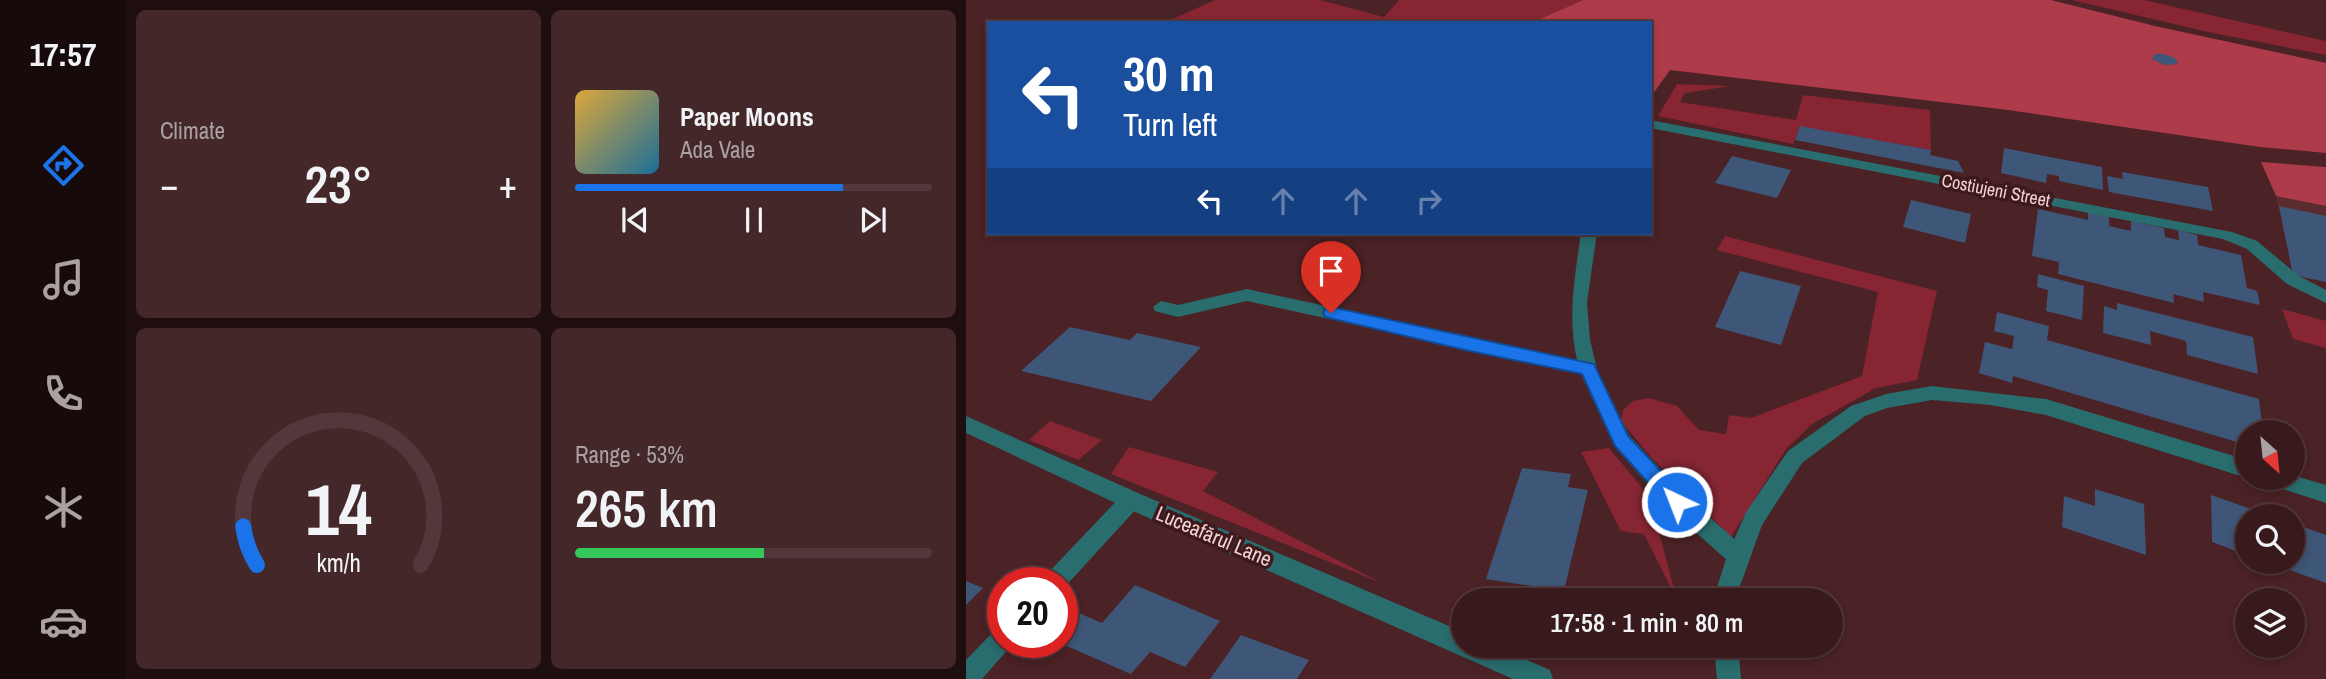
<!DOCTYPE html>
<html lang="en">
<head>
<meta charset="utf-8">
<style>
	body { margin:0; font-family:"Archivo Narrow",sans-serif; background:#432729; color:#f1f3f6; height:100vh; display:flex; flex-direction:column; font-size:26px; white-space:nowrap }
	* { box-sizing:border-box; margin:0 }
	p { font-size:23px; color:#aba1a3 }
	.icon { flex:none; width:38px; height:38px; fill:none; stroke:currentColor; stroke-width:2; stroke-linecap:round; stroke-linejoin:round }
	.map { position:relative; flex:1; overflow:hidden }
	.sheet { display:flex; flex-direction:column; gap:10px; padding:10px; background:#1f0e0f; width:840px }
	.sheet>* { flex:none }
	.top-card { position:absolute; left:21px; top:21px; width:665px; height:214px; border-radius:0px; box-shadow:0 4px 10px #0003,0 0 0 2px #52383b; background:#1a4fa0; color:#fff; overflow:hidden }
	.needle { width:46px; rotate:153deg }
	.buttons { position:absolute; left:1269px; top:420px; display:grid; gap:14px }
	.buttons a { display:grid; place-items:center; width:70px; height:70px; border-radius:50%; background:#381a1c; box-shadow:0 4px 10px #0003,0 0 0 2px #52383b; font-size:35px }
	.speed { position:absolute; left:21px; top:567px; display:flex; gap:14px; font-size:35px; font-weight:700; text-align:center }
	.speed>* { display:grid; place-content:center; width:91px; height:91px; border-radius:50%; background:#381a1c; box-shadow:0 4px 10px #0003,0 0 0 2px #52383b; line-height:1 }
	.speed .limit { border:10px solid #d22; background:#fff; color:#111 }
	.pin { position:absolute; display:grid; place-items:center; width:60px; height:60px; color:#fff; margin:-72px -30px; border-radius:50% 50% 50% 0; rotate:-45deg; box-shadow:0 0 7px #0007 }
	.pin .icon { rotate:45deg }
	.me { position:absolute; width:77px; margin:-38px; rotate:317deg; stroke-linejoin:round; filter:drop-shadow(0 0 5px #0008) }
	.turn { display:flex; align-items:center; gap:24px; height:147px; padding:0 21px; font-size:32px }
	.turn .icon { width:91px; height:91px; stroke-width:2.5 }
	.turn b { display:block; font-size:49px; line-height:60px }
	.lanes { display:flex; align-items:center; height:66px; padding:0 21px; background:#0003; justify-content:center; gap:35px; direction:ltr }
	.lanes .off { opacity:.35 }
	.big { font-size:52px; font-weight:600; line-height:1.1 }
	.sheet .card { flex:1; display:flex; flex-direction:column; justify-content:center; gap:10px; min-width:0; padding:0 24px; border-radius:10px; background:#432729 }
	.sheet .dial { align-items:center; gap:0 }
	.dial svg { height:182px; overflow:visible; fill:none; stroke:#52383b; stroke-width:7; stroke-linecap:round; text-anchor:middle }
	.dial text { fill:#f1f3f6; stroke:none }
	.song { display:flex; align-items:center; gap:21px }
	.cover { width:84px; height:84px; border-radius:10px; background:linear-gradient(135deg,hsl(40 70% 55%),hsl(200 70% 35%)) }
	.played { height:7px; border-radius:4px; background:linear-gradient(90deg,#1a73e8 75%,#52383b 75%) }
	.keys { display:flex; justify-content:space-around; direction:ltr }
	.heat { display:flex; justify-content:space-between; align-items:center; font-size:38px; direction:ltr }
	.charge { height:10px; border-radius:5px; background:linear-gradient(90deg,#34c759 53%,#52383b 0) }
	.sheet .tiles { flex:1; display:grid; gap:10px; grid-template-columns:repeat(2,1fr) }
	.trip { position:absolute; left:485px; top:588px; width:392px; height:70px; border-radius:35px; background:#381a1c; box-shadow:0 4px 10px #0003,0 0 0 2px #52383b; font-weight:600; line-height:70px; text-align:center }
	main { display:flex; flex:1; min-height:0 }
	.tabs { display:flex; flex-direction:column; width:126px; justify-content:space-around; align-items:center; background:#160a0b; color:#aba1a3 }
	.tabs .icon { width:49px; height:49px }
	.tabs .on { color:#1a73e8 }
	.tabs b { font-size:32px; color:#f1f3f6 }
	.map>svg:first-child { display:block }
	.built { fill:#5a2b2f }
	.green { fill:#872533 }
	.forest { fill:#ae3b49 }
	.building { fill:#3e5677 }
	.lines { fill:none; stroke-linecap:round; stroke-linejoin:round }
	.service { fill:#296d6e; fill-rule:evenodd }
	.minor { fill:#296d6e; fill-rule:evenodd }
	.route { fill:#1a73e8; stroke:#114b97; stroke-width:2 }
	.labels { text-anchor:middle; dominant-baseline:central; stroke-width:7; stroke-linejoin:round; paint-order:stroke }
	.street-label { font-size:18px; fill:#efd3d4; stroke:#3f181b }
	.near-street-label { font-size:21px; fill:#efd3d4; stroke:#3f181b }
</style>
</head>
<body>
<main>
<nav class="tabs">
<b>17:57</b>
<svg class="icon on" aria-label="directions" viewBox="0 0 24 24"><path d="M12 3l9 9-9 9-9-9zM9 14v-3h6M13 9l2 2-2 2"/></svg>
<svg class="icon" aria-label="music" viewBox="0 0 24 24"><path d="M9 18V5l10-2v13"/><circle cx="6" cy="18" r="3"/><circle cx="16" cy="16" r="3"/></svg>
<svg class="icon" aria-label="phone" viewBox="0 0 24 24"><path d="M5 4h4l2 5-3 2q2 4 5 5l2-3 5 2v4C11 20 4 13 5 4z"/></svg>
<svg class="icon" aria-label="climate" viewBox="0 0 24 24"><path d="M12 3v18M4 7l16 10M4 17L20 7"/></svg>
<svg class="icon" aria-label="car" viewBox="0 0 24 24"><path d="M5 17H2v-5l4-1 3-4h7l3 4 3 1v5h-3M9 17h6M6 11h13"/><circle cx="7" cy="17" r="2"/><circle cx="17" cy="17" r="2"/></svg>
</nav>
<section class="sheet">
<div class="tiles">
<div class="card"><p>Climate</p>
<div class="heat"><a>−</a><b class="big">23°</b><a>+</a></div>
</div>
<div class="card">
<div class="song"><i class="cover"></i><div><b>Paper Moons</b><p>Ada Vale</p></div></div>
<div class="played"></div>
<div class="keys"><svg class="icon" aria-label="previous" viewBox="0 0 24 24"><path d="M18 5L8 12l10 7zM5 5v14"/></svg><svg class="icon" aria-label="pause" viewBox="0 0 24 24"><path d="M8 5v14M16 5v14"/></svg><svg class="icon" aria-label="next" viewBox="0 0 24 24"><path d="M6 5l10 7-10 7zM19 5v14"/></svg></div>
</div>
<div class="card dial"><svg viewBox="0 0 100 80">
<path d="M14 69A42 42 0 1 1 86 69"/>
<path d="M14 69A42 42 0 0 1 8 52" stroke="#1a73e8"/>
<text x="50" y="56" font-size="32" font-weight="700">14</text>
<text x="50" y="72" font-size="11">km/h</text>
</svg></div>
<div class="card"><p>Range · 53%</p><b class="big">265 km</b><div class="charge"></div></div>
</div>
</section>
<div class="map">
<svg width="1360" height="679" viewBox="0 0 1360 679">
	<rect width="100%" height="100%" fill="#4b2225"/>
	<!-- built -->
	<path class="built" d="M1310,196L1360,206V282L1327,275Z"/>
	<!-- green -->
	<g class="green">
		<path d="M249,0H354L418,17L433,0H617L565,23H198Z"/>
		<path d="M1106,0H1178L1360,41V55L1242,32Z"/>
		<path d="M711,84L765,86L719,93L714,102L830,120L837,95L964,110L965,150L834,127L827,144L692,116Z"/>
		<path d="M759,236L971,291L951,380L910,388L846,424L820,449L765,537L683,455L655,421L657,410L667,401L683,398L711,406L733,430L760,434L763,415L785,418L896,376L912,292L751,250Z"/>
		<path d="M1316,309L1360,321V348L1327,339Z"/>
		<path d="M84,421L136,440L112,460L63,440Z"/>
		<path d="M163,447L252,472L237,491L418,584L145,474Z"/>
		<path d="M643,448L697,513L694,536L711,600L678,534L655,531L615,452Z"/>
	</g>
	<!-- forest -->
	<g class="forest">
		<path d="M617,0H1085L1189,26L1360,63V153L1294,147L1042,110L704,70L684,98V23H565Z"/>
		<path d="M1295,162L1360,167V206L1310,196Z"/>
	</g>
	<!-- building -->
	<g class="building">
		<path d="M1197,54L1209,58L1212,64L1199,65L1186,59L1189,54Z"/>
		<path d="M834,126L965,150L964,155L992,161L998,173L829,140Z"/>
		<path d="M1038,148L1136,167L1137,190L1093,181V176L1081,174L1080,183L1035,173Z"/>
		<path d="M766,156L825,170L811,198L749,183Z"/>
		<path d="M1156,172L1242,187L1247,211L1143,192L1141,176L1157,179Z"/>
		<path d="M945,200L1005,214L999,243L937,227Z"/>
		<path d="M1313,206L1360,216V282L1327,275Z"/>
		<path d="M1072,209L1122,220V211L1143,216V226L1165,231V221L1198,228L1199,237L1213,240L1212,230L1231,235L1232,245L1275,255L1281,288L1291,291L1294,305L1237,292L1238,302L1207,294L1208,303L1092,274L1093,262L1066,256Z"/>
		<path d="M774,271L835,286L815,345L749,327Z"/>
		<path d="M1072,274L1118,286L1116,320L1080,311L1082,290L1071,287Z"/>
		<path d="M1151,303L1287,337L1292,374L1221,355L1220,341L1184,331L1185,345L1137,333L1138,306L1151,310Z"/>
		<path d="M1031,312L1083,326L1081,340L1293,399L1297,432H1281V445L1047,376L1046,383L1013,373L1019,342L1046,349L1048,336L1028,331Z"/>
		<path d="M104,327L164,340L171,333L235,347L185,401L55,371Z"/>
		<path d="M556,468L605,474L602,487L622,490L598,591L520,579Z"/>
		<path d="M1129,489L1178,504L1180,555L1096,527L1098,496L1129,506Z"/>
		<path d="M1245,495L1305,516H1281V555L1246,542Z"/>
		<path d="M1326,523L1360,535V583L1301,562H1326Z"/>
		<path d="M0,581L17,588L0,605Z"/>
		<path d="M169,585L254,621L219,667L184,652L165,674L96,644V610L99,607L136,623Z"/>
		<path d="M619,589L679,596L678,600H617Z"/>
		<path d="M275,635L343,660L331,679H244Z"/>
	</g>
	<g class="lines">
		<!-- service -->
		<g class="service">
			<path d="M684,120L1266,232L1291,241L1333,276L1360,290V303L1321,284L1281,249L1257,239L684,128Z"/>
			<path d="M615,233H631L621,302L624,340L631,369L643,395L663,435L718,495L780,549L783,556L780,563L772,566L764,563L704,509L649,447L615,374L281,301L212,317L189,311L187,307L195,301L212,305L281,289L611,360C601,316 609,276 615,233Z"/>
			<path d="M165,491L172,493L175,500L172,507L96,590V583H77L80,575L158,493Z"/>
			<path d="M37,626V642H47L45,646L16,679H0V660L29,630Z"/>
		</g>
		<!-- minor -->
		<g class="minor">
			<path d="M966,386L1080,399L1281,460V478L1080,415L1024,405L966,400L921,408L899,416L836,463L796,525L769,600H747L761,556L780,512L822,451L885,406L920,394Z"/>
			<path d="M0,416L172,493L497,632V646H528L584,670L587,679H547L158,507L0,433Z"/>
			<path d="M1326,475L1360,485V503L1301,484L1298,478H1326Z"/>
			<path d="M748,646H772L775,679H751Z"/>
		</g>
	</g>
	<!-- route -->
	<path class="route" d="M365,307L628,364L662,436L718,496L721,502L718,508L711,510L705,508L649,446L616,374L499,350L359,317L357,313L359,309Z"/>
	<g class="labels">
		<!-- street labels -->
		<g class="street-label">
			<text transform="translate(1030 190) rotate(11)">Costiujeni Street</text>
		</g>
		<!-- near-street labels -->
		<g class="near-street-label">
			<text transform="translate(248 536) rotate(23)">Luceafărul Lane</text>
		</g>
	</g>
</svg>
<div class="buttons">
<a><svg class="needle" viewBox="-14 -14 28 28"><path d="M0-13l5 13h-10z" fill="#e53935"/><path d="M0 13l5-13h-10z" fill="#aba1a3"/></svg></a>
<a><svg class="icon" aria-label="search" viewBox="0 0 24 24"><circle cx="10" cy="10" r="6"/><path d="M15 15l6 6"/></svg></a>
<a><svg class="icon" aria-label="layers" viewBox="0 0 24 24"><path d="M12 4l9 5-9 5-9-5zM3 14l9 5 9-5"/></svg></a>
</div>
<div class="speed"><div class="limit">20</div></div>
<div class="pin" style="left:365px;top:313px;background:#d93025"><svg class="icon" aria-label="arrive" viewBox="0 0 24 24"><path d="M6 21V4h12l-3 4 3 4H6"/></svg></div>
<svg class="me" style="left:711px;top:502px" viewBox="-20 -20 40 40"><circle r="17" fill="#1a73e8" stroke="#fff" stroke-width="3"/><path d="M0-11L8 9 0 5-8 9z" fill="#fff"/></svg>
<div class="trip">17:58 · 1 min · 80 m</div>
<div class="top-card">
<div class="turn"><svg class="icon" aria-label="left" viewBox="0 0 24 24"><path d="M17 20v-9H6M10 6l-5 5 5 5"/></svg><div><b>30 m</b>Turn left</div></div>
<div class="lanes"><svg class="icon" aria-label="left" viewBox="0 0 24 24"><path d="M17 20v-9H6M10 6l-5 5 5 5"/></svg><svg class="icon off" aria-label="ahead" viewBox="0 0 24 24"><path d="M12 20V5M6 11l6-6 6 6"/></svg><svg class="icon off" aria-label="ahead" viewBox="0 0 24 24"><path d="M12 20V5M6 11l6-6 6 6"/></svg><svg class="icon off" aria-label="right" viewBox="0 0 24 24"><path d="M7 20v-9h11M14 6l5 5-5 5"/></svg></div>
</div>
</div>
</main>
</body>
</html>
